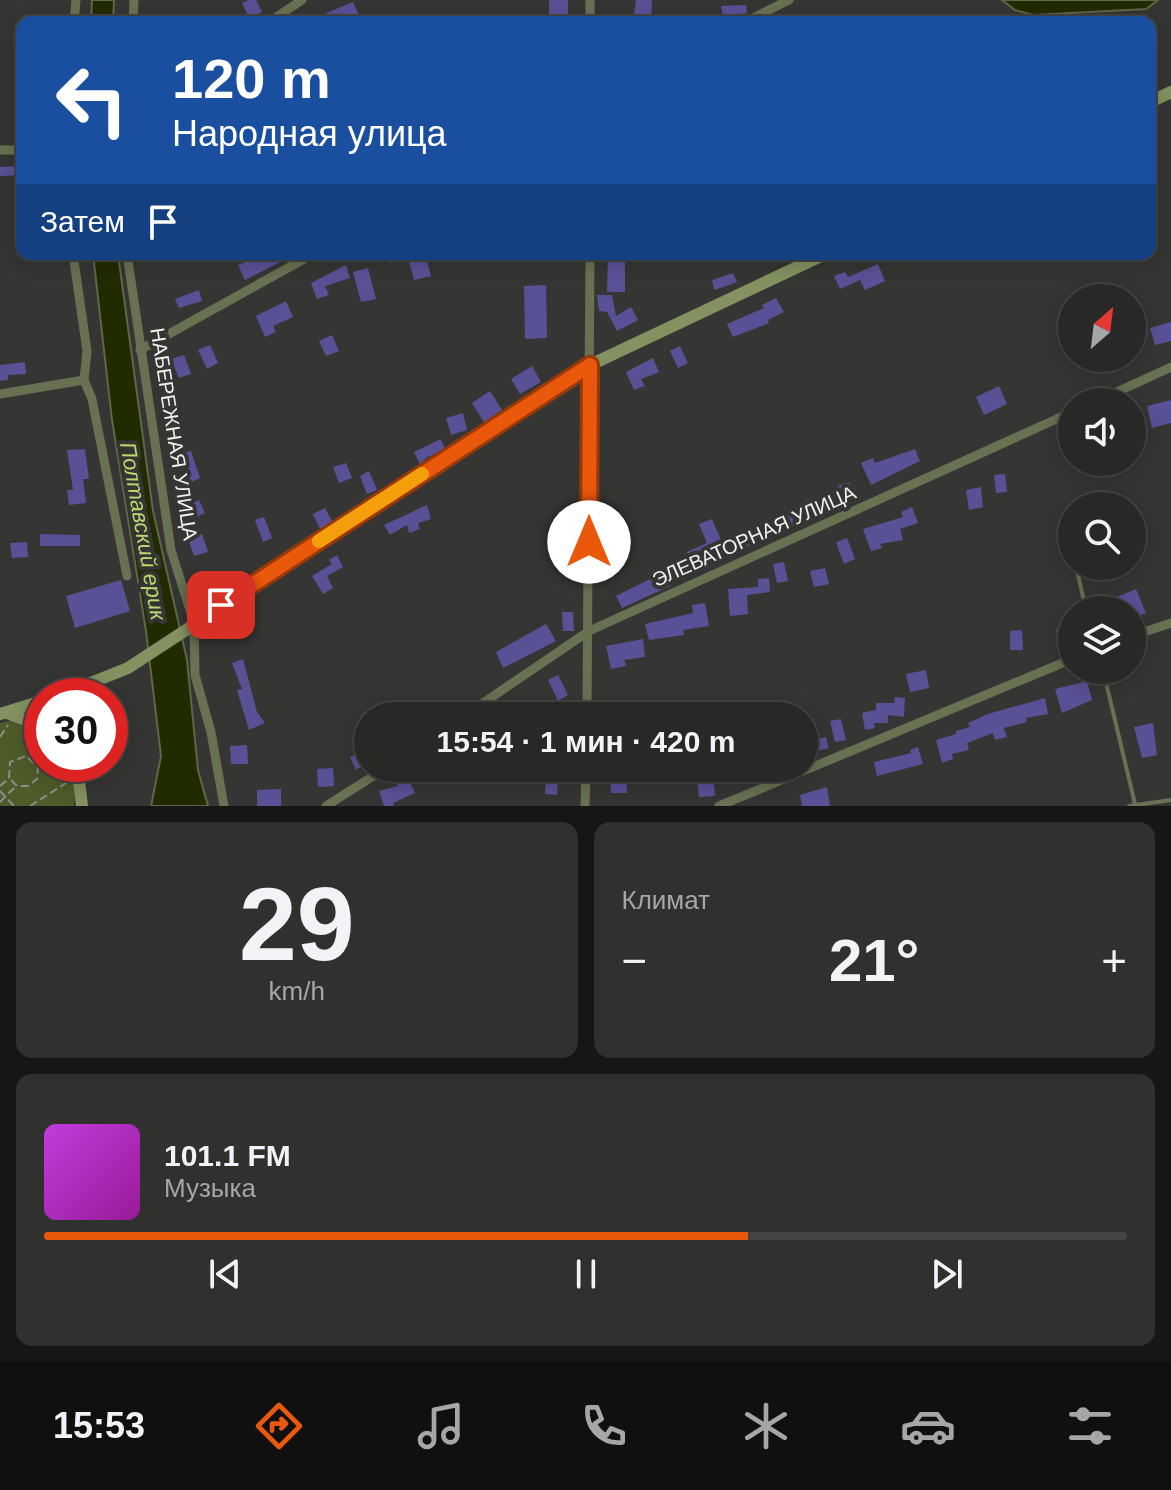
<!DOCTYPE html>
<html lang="ru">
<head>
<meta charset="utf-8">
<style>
	body { margin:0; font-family:Arial,sans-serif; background:#30302f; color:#f1f3f6; height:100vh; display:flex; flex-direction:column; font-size:30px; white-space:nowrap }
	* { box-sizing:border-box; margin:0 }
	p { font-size:26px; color:#a5a6a7 }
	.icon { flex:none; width:44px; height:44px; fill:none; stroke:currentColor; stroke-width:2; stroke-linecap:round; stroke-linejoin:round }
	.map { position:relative; height:806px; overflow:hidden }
	.details { display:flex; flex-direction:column; gap:16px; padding:16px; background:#161615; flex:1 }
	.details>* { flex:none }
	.hud { position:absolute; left:16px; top:16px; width:1140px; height:244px; border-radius:16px; box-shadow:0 4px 20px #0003,0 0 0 2px #444; background:#1a4fa0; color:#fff; overflow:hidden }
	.needle { width:52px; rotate:28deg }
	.controls { position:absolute; left:1058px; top:284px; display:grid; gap:16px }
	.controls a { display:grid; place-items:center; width:88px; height:88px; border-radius:50%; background:#282827; box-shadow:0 4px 20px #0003,0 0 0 2px #444; font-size:40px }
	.speed { position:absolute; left:24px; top:678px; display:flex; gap:16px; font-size:40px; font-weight:700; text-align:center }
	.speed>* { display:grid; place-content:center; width:104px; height:104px; border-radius:50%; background:#282827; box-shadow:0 4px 20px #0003,0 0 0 2px #444; line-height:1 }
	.speed .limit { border:12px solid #d22; background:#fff; color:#111 }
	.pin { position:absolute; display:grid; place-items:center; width:68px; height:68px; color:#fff; margin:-34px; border-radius:16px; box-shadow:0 4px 12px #0006 }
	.me { position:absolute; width:88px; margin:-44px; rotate:0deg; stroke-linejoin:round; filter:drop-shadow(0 0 6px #0008) }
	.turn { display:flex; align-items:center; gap:28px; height:168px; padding:0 24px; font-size:36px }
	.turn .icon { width:104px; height:104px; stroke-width:2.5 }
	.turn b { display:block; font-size:56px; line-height:68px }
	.then { display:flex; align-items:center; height:76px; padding:0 24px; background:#0003; gap:16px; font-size:30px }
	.big { font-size:60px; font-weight:700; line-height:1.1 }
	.details .card { flex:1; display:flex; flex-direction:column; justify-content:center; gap:12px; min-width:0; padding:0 28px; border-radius:16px; background:#30302f }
	.details .dial { align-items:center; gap:0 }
	.dial b { font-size:104px; line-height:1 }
	.song { display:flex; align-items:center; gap:24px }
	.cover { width:96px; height:96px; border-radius:12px; background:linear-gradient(135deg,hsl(290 70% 55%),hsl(300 70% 35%)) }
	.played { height:8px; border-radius:4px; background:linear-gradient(90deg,#ea580c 65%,#444 65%) }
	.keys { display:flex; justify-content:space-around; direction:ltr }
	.heat { display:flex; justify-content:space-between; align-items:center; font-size:44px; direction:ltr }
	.details .tiles { flex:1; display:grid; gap:16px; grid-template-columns:1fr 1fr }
	.card:last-child { grid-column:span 2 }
	.trip { position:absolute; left:354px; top:702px; width:464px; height:80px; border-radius:40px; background:#282827; box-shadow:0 4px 20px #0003,0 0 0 2px #444; font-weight:700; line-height:80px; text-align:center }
	.tab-bar { display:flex; height:128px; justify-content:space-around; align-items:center; background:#101010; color:#a5a6a7 }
	.tab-bar .icon { width:56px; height:56px }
	.tab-bar .selected { color:#ea580c }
	.tab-bar b { font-size:36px; color:#f1f3f6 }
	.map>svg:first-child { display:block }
	.green { fill:#4e5c29 }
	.water { fill:#212b00; stroke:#5f6748; stroke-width:2 }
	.building { fill:#595195 }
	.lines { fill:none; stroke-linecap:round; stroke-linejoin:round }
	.path { stroke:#8e8f8d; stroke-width:2; stroke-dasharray:8 4; stroke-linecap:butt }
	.lane { stroke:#687152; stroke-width:4 }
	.street { stroke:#687152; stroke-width:9 }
	.secondary { stroke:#839260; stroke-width:12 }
	.route-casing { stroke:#983908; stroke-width:20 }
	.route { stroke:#ea580c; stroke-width:14 }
	.slow { stroke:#f59e0b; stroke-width:14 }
	.labels { text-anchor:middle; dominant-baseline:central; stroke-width:8; stroke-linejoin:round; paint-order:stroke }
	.street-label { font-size:20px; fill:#f1f2f0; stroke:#353634 }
	.water-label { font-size:22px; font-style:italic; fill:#bbd86d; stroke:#353634 }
</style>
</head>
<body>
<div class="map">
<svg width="1171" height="806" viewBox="0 0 1171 806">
	<rect width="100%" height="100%" fill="#353634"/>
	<!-- green -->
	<path class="green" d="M11,721L42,736V764H68L75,786L74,806H0V723Z"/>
	<!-- water -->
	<g class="water">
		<path d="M92,0H114L113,22H91Z"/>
		<path d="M1002,0H1158L1146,9L1033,15L1015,10Z"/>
		<path d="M93,254H118L153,511L187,660L198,770L208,806H151L161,756L146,631L112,420Z"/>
	</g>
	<!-- building -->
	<g class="building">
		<path d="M249,0H256L262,12L249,18L242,3Z"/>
		<rect x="549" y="0" width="19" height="22"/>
		<path d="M636,0H652L651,22H633Z"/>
		<path d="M353,2L359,15L343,22H326L322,15Z"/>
		<path d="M746,5L747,13L732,15L733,21L724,22L721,6Z"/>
		<path d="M22,166V175L0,176V167Z"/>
		<path d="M253,254H296L245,280L238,265L255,258Z"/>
		<path d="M386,254H425L431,276L414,280L408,258L389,263Z"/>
		<path d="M608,256H625V292H607Z"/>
		<path d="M878,264L885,281L865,290L860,280L840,289L834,276L845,272L848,277Z"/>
		<path d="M346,265L350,278L325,286L329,295L317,299L311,283Z"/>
		<path d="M368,268L376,299L361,302L353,272Z"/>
		<path d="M733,273L737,282L714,290L712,280Z"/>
		<path d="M546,285L547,338L525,339L524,286Z"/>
		<path d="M199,290L202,301L179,308L175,299Z"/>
		<path d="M597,295H612L616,316L631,307L638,320L617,331L607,312L599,311Z"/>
		<path d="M776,298L784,312L768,320L769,323L733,337L727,324L764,308L762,305Z"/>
		<path d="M286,301L293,317L273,326L276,332L265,337L256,316Z"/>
		<path d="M1171,322V341L1155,345L1150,328Z"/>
		<path d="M332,335L339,351L326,356L319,341Z"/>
		<path d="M210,345L218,363L207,369L198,350Z"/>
		<path d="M680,346L688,363L678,368L670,351Z"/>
		<path d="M184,355L191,374L179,378L171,359Z"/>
		<path d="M653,358L659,372L641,379L645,386L634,390L626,372Z"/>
		<path d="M25,362L26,374L8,375V380L0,381V365Z"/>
		<path d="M532,366L541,382L520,394L511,379Z"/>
		<path d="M999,386L1007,404L984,415L976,397Z"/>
		<path d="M490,391L502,410L484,422L472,403Z"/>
		<path d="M1171,400V423L1152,428L1147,406Z"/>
		<path d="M463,413L467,430L451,435L446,418Z"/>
		<path d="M441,439L445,449L426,458L420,465L414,452Z"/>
		<path d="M85,449L89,479H83L86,503L69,505L67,490H73L67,450Z"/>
		<path d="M915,449L920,461L871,485L861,463L873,458L875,463Z"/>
		<path d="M191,451L200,478L189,483L184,472L188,470L183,453Z"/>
		<path d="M346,463L352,478L339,483L333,467Z"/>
		<path d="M369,471L377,490L367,494L360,476Z"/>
		<path d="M1005,474L1007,492L996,493L994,475Z"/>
		<path d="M849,482L854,496L820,508L821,512L801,519L802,523L790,527L785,512L808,505L806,500L841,492L838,486Z"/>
		<path d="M981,487L983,507L969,510L966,490Z"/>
		<path d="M199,500L205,513L188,521L182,508Z"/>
		<path d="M427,505L431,519L418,523L420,529L409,533L407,525L390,535L384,525Z"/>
		<path d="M912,507L918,523L900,529L903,540L880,544L882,548L871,551L863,529L903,517L901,512Z"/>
		<path d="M325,508L333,523L320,529L313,514Z"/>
		<path d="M264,517L272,538L263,542L255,520Z"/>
		<path d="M712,519L723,545L698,556L701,563L693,567L687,552L707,543L699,524Z"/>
		<path d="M762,522L767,536L738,551L733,538L756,530L754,525Z"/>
		<path d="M40,534L80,535V546H40Z"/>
		<path d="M202,534L208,552L194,556L188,539Z"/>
		<path d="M847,538L855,559L844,564L836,542Z"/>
		<path d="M27,542L28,557L12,558L10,543Z"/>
		<path d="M337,555L343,567L327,576L333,588L323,594L312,576L332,564L329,560Z"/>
		<path d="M784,562L788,581L777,583L773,564Z"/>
		<path d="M825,568L829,584L814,587L810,571Z"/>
		<path d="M664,572L670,586L622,608L616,596Z"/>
		<path d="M769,578L770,592L747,595L748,614L730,616L728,589L758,587V579Z"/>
		<path d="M121,580L130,611L75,628L66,596Z"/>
		<path d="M1136,589L1146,613L1132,619V610H1103L1119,603L1117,597Z"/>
		<path d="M705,603L709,626L683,630L684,635L649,640L645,624L693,613L692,605Z"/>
		<path d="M247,612L253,621L236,631L237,635L224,640L220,629L238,622L236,619Z"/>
		<path d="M562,612H573L574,631H563Z"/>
		<path d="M546,624L556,641L503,668L496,652Z"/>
		<path d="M1072,626V647L1061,650L1056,630Z"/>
		<path d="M1022,630L1023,650H1010V631Z"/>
		<path d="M643,639L645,657L624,660L626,666L611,669L606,646Z"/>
		<path d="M243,659L257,712L265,723L249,730L237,690L242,689L232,663Z"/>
		<path d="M926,670L929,688L910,692L906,674Z"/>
		<path d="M558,675L568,695L558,701L548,680Z"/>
		<path d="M1087,681L1092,700L1062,713L1055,689Z"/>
		<path d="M895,697L905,698L904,717L888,715V723H874L875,728L865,730L862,713L876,710V703H894Z"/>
		<path d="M1045,698L1048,714L1026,718L1027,722L1004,728L1007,737L995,740L993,733L967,743L969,750L952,754L953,759L942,763L936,740L956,734V731L970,727L968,723L988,714Z"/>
		<path d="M841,719L846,740L835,742L830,721Z"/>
		<path d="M1153,723L1157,755L1142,758L1134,727Z"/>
		<path d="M826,737L829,748L804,754V742Z"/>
		<path d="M247,745L248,764H231L230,746Z"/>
		<path d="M918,747L923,764L877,776L874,762L911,753L910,750Z"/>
		<path d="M368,750V762L356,770L350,757Z"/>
		<path d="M333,768L334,786L318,787L317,769Z"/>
		<path d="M728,768H759V778L728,781Z"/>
		<path d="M406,773L415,793L393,803L394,806H384L379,791L398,786L395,778Z"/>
		<path d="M610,773H626L627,793H611Z"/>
		<path d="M546,775L558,776L557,795L545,794Z"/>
		<path d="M713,776L715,796L699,797L697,777Z"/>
		<path d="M827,787L830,806H802L800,795Z"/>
		<path d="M281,789V806H257V790Z"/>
	</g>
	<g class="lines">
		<!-- path -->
		<g class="path">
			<path d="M0,737L8,725"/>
			<path d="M0,786L9,778L10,762L26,756L38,767L37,779L28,786H17L9,778"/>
			<path d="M0,791L14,806"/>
			<path d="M0,802L16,786"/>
			<path d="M30,806L66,783"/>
		</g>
		<!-- lane -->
		<g class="lane">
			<path d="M1076,566L1086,610"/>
			<path d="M1103,670L1135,804"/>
			<path d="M1129,806L1171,800"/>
		</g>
		<!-- street -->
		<g class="street">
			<path d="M74,22L76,0"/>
			<path d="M133,22L134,0"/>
			<path d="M269,22L302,0"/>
			<path d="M590,22V0"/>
			<path d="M745,22L789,0"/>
			<path d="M0,150H22"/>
			<path d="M73,254L87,351L84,380L92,399L127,576"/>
			<path d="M127,254L171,550L194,623L195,675L211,732L224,806"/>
			<path d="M140,350L313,254"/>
			<path d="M0,394L84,380"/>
			<path d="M1095,402L1171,367"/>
			<path d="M1132,636L1171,623"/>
			<path d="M464,716L589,631L1072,412"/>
			<path d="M587,716L590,254"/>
			<path d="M326,806L386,768"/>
			<path d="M585,806L586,768"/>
			<path d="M719,806L1072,659"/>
		</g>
		<!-- secondary -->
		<g class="secondary">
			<path d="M1150,102L1171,92"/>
			<path d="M58,696L128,668L590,365L825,254"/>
			<path d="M7,713L42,727"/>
			<path d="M0,714L42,701"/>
			<path d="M77,764L82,806"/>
		</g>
	</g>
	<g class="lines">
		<defs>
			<path id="route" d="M221,605L590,365L589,542"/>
		</defs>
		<!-- route casing -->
		<use href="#route" class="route-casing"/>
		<!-- route -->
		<use href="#route" class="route"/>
		<!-- slow -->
		<path class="slow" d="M319,541L422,474"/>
	</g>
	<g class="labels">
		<!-- street labels -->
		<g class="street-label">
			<text transform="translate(174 434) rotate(81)">НАБЕРЕЖНАЯ УЛИЦА</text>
			<text transform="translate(754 536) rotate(-24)">ЭЛЕВАТОРНАЯ УЛИЦА</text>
		</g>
		<!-- water labels -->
		<g class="water-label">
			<text transform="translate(143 531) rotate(80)">Полтавский ерик</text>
		</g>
	</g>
</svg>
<div class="controls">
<a><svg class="needle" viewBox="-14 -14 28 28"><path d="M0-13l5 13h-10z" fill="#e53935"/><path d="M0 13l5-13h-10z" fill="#a5a6a7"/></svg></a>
<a><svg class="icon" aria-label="sound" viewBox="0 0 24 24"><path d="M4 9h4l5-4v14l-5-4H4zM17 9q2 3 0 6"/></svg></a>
<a><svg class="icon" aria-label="search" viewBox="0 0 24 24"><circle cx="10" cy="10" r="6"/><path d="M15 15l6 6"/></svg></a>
<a><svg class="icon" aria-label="layers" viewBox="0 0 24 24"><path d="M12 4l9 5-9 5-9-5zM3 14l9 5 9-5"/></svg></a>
</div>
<div class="speed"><div class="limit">30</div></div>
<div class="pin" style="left:221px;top:605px;background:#d93025"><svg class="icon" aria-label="arrive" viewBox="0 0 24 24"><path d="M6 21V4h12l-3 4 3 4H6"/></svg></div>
<svg class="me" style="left:589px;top:542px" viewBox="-20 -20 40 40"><circle r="19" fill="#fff"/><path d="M0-13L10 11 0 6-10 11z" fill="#ea580c"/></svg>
<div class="trip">15:54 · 1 мин · 420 m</div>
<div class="hud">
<div class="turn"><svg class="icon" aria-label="left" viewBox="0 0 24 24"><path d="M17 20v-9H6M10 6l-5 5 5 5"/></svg><div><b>120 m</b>Народная улица</div></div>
<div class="then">Затем<svg class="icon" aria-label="arrive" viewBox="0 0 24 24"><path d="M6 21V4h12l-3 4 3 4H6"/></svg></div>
</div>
</div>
<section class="details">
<div class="tiles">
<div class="card dial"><b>29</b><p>km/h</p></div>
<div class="card"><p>Климат</p>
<div class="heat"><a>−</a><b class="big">21°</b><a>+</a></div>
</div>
<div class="card">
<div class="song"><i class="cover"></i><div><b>101.1 FM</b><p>Музыка</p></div></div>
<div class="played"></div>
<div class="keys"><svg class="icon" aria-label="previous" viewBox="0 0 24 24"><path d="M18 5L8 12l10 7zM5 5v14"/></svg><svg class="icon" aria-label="pause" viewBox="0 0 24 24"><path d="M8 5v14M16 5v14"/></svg><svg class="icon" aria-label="next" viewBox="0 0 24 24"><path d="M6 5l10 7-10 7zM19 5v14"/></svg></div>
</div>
</div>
</section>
<nav class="tab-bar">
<b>15:53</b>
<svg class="icon selected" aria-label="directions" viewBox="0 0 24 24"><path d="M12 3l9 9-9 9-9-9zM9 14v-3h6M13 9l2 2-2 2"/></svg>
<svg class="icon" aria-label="music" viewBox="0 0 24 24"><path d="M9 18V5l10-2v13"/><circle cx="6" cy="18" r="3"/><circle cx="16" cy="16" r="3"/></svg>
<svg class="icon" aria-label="phone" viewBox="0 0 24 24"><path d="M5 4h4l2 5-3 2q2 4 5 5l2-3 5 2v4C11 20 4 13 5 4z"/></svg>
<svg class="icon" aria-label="climate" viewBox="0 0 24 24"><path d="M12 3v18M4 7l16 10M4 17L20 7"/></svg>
<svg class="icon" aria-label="car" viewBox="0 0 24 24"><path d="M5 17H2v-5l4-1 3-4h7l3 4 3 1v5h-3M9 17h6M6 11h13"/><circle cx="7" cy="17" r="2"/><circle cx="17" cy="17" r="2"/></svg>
<svg class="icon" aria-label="filters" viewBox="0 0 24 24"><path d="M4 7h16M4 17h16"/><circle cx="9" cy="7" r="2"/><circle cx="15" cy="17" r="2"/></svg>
</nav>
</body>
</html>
